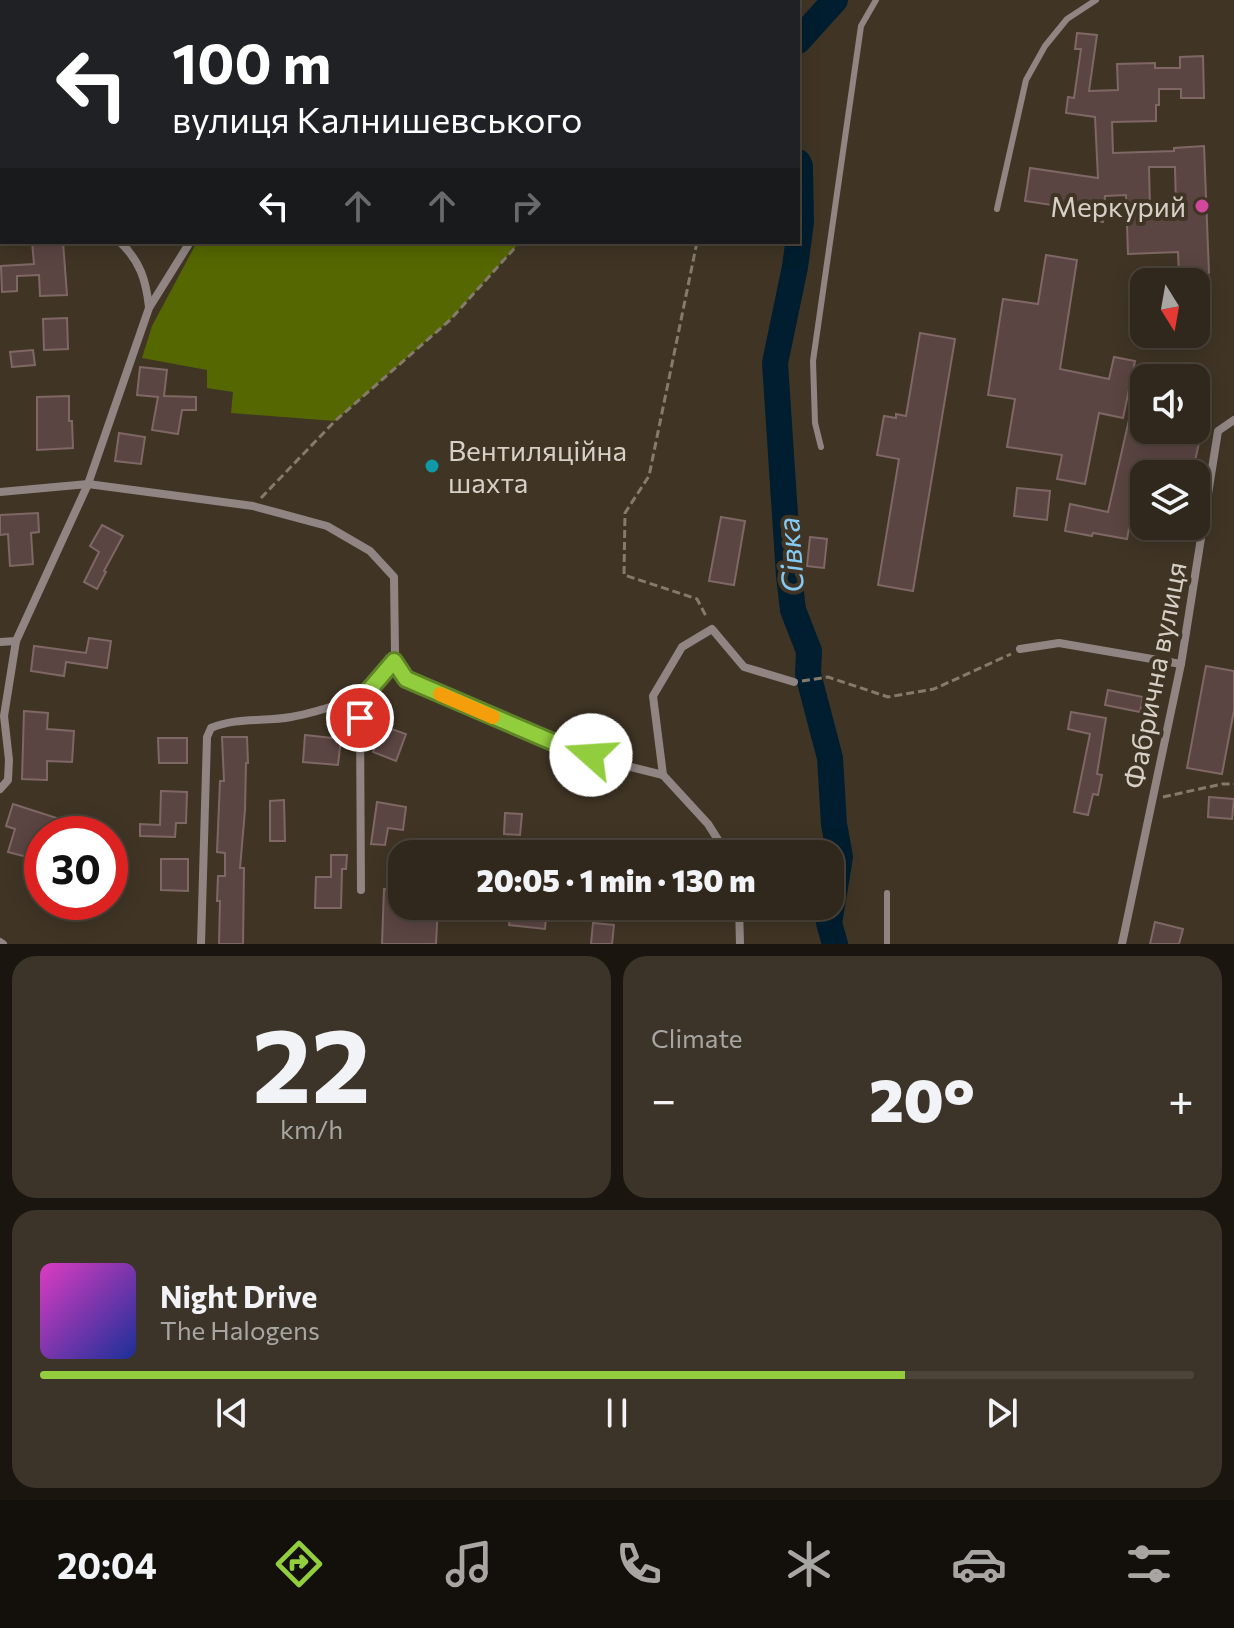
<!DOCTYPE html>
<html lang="en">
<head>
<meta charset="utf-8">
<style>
	body { margin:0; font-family:Commissioner,sans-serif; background:#3c3429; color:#f1f3f6; height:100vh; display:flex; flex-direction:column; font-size:30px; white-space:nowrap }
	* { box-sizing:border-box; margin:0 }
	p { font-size:26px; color:#a8a6a3 }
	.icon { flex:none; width:44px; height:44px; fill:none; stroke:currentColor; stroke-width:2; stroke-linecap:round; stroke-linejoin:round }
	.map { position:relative; height:944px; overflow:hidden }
	.details { display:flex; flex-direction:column; gap:12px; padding:12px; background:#1a160f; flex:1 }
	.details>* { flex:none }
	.hud { position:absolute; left:0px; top:0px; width:800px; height:244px; box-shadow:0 4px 20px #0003,0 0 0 2px #4b443b; background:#202124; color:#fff; overflow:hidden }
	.needle { width:52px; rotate:169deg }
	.buttons { position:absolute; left:1130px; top:268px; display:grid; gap:16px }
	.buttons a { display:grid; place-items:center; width:80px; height:80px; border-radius:16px; background:#30281c; box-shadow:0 4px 20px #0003,0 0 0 2px #4b443b; font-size:40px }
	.speed { position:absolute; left:24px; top:816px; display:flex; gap:16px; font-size:40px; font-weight:700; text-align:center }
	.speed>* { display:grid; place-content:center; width:104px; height:104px; border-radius:50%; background:#30281c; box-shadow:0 4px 20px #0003,0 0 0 2px #4b443b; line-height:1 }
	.speed .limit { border:12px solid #d22; background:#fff; color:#111 }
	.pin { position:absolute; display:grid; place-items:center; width:68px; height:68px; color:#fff; margin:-34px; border:4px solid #fff; border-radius:50%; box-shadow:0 2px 8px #0007 }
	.me { position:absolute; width:88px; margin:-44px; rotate:289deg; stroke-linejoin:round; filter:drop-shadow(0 0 6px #0008) }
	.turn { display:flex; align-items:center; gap:28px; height:168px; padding:0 40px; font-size:36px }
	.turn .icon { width:104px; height:104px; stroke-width:2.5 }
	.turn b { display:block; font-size:56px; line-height:68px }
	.lanes { display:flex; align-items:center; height:76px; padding:0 40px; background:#0003; justify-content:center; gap:40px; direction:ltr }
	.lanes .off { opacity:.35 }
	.big { font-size:60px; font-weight:800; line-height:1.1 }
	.details .tile { flex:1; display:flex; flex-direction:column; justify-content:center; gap:12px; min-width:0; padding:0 28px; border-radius:24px; background:#3c3429 }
	.details .dial { align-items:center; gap:0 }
	.dial b { font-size:104px; line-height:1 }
	.song { display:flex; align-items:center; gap:24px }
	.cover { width:96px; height:96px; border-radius:12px; background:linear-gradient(135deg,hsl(310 70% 55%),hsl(230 70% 35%)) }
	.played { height:8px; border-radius:4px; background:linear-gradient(90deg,#92cd3e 75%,#4b443b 75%) }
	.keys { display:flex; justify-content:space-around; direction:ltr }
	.heat { display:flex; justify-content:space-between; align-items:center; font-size:44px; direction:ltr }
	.details .tiles { flex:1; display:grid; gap:12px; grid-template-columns:1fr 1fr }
	.tile:last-child { grid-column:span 2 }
	.trip { position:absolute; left:388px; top:840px; width:456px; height:80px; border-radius:24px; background:#30281c; box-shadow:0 4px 20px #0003,0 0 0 2px #4b443b; font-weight:800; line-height:80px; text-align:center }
	.tab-bar { display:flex; height:128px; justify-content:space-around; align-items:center; background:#13100b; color:#a8a6a3 }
	.tab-bar .icon { width:56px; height:56px }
	.tab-bar .active { color:#92cd3e }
	.tab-bar b { font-size:36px; color:#f1f3f6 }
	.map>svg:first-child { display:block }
	.green { fill:#556700 }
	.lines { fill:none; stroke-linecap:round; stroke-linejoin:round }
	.river { stroke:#001e2f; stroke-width:26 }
	.building { fill:#5b4543; stroke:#7e6764; stroke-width:2; fill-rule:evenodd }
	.path { stroke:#847b6d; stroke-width:3; stroke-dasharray:8 4; stroke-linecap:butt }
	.lane { stroke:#908583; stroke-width:6 }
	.street { stroke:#908583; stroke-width:8 }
	.route-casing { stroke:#5f8528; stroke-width:20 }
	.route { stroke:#92cd3e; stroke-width:14 }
	.slow { stroke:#f59e0b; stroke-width:14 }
	.hotel-dot { fill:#d1479c; stroke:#403525; stroke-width:3 }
	.culture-dot { fill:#0f9aa8; stroke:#403525; stroke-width:3 }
	.labels { text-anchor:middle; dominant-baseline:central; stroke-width:8; stroke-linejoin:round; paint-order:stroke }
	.poi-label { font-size:28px; fill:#d7d0c6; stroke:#403525; text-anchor:end }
	.street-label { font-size:28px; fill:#d7d0c6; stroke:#403525 }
	.water-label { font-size:30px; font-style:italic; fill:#83cbf5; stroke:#403525 }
</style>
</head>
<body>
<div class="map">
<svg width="1234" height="944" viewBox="0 0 1234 944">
	<rect width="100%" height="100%" fill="#403525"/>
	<!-- green -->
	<g class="green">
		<path d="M0,0H758L755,2H2V157H0Z"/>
		<path d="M197,242H520L450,320L335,421L231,413L233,392L207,388V370L142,358L152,326Z"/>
	</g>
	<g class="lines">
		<!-- river -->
		<g class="river">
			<path d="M798,41L835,0"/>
			<path d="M798,162L800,166L801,222L795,267L775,363L789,576L793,610L809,651L808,674L830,758L834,824L840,857L829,923L835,944"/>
		</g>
	</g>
	<!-- building -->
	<g class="building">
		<path d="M1077,33L1097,35L1089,91L1118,90L1117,64L1155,63V68H1180V57L1203,56L1204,98H1181V89H1159V105H1156V121L1112,122L1113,153L1174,151V148L1204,146L1209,273L1179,274L1178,252L1128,254L1126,195L1105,196L1103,222L1092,221V211L1025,201L1030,168L1098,178L1095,117L1066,113L1068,97L1074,98L1081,49H1075ZM1149,167H1175L1176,207L1150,208Z"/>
		<path d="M32,242H63L67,295L40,296L39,275L17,276V291L2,292L1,266L34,264Z"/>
		<path d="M1046,255L1077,260L1060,369L1109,379L1114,357L1135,361L1123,418L1099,413L1085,484L1057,479L1062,455L1007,447L1015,399L988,395L1003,299L1038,304Z"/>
		<path d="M67,318L68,349L44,350L43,319Z"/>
		<path d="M920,333L955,339L913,591L878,585L899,459L877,455L884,416L896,418V414L906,416Z"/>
		<path d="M33,350L35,365L12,367L10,352Z"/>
		<path d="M140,367L167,370L164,396L196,397V410H182L178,434L152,430L158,397L137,395Z"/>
		<path d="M69,396V421H72L73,448L37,450V397Z"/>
		<path d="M1131,411L1144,413V430H1202L1192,474H1144V494L1136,492L1127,539L1093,533L1092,536L1065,531L1070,504L1108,512Z"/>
		<path d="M119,433L145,437L141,464L115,461Z"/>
		<path d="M1017,488L1050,491L1047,520L1014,516Z"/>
		<path d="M38,513L39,532L31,533L33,564L10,566L8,534L0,535V515Z"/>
		<path d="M721,517L745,521L734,585L709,581Z"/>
		<path d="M102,525L123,536L104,571L106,572L97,589L84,582L99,552L90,546Z"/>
		<path d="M810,537L827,539L824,568L807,566Z"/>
		<path d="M89,638L111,641L107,668L66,662L64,676L31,671L34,646L86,653Z"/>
		<path d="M1206,666L1234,671V710L1222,774L1187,768Z"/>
		<path d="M1108,690L1143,697L1140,712L1105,705Z"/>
		<path d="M24,711L48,713L47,729L74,731L72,762L47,761V780L22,779Z"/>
		<path d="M1071,712L1106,718L1097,774L1102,775L1098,795L1093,794L1088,815L1074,812L1090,734L1068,729Z"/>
		<path d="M383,726L406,734L396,761L373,752Z"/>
		<path d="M305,735L341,739L338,765L303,762Z"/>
		<path d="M222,737H247L248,763H246L245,810L240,868H244L243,944H219L220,901H217L218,876H225V853L217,852L220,781H224Z"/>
		<path d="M158,738H187V763H159Z"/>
		<path d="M161,791L187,792L186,823H176L175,837L140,836V824L160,825Z"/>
		<path d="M1209,797L1234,799L1232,819L1208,817Z"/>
		<path d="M284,800L285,841H270V801Z"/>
		<path d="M377,802L406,807L403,830L388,828L385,845L371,844Z"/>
		<path d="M13,804L100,832V834H42V838L38,836L31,858L8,852L15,829L6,826Z"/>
		<path d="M505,813L522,814L520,835L504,834Z"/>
		<path d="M331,855H347L346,869H342L341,908H315L316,877H331Z"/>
		<path d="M161,859H188V891L161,890Z"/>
		<path d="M384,889L402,890V906H438L436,944H382Z"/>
		<path d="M511,906H547L545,929L509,925Z"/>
		<path d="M1155,922L1183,929L1179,944H1150Z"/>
		<path d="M593,923L614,925L612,944H591Z"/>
	</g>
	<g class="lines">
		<!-- path -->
		<g class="path">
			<path d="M755,2L758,0"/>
			<path d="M0,116L2,119"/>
			<path d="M697,242L649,476L625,513L624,575L697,599L707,618"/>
			<path d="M261,498L335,421L450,320L520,242"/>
			<path d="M802,681L828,677L888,697L934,689L1011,654"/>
			<path d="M1163,797L1222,784H1234"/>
		</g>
		<!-- lane -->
		<g class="lane">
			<path d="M997,209L1026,80L1045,46L1067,19L1096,0"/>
			<path d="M821,447L815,423L813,361L861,26L876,0"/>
			<path d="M887,944V893"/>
		</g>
		<!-- street -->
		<g class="street">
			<path d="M0,154H2"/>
			<path d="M120,242C140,261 146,280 149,307"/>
			<path d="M0,492L88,484L253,506L327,526L370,551L394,577L395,652L394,661L406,679L562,746L619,764L663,775L708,824L727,854"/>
			<path d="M0,642L16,641"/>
			<path d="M1020,649L1059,643L1181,664"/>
			<path d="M663,775L653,696L682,647L712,629L744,667L794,682"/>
			<path d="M0,789L8,780L9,760L4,716L16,641L88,484L149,308L190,242"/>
			<path d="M361,890L360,718L364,696L394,661"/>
			<path d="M739,906L740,944"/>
			<path d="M0,942L3,944"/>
			<path d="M201,944L207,737L211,728C236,717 265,722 291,717C316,713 340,704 364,696"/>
			<path d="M1122,944L1181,664L1218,431L1234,420"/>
		</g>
	</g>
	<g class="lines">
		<defs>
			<path id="route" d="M360,718L364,696L394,661L406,679L562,746L591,755"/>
		</defs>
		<!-- route casing -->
		<use href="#route" class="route-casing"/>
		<!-- route -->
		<use href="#route" class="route"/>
		<!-- slow -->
		<path class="slow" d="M440,694L493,717"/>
	</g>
	<!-- markers -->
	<circle class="hotel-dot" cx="1202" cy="206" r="8"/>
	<circle class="culture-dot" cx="432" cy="466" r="8"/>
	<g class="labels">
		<!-- poi labels -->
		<g class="poi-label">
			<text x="1186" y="206">Меркурий</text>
			<text x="448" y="450" text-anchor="start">Вентиляційна<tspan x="448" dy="32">шахта</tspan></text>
		</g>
		<!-- street labels -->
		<g class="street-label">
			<text transform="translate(1154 675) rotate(-79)">Фабрична вулиця</text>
		</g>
		<!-- water labels -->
		<g class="water-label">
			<text transform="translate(789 555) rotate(-94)">Сівка</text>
		</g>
	</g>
</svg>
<div class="buttons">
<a><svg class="needle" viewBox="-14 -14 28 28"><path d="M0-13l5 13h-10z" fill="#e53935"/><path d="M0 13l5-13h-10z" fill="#a8a6a3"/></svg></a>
<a><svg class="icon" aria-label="sound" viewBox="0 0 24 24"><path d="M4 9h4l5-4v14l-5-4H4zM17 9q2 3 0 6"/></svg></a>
<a><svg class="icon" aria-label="layers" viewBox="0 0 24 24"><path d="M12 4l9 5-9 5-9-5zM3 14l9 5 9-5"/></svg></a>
</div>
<div class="speed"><div class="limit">30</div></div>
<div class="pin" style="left:360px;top:718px;background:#d93025"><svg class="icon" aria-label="arrive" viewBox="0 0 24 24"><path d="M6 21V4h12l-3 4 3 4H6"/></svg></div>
<svg class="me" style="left:591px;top:755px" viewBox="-20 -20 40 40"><circle r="19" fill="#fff"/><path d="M0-13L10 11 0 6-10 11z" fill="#92cd3e"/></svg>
<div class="trip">20:05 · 1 min · 130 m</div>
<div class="hud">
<div class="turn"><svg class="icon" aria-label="left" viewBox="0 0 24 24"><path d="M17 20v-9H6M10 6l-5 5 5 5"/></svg><div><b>100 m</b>вулиця Калнишевського</div></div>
<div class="lanes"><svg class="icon" aria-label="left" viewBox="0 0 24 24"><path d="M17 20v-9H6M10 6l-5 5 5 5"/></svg><svg class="icon off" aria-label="ahead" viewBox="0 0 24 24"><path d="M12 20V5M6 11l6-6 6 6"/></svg><svg class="icon off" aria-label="ahead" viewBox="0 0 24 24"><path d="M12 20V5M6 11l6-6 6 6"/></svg><svg class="icon off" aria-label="right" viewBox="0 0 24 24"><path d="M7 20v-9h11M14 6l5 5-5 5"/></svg></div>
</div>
</div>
<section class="details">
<div class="tiles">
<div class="tile dial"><b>22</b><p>km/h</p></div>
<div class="tile"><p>Climate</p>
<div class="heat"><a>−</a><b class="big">20°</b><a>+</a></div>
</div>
<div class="tile">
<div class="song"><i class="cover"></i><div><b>Night Drive</b><p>The Halogens</p></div></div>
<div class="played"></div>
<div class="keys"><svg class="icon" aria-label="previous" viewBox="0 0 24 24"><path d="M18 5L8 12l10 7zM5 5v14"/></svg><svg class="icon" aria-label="pause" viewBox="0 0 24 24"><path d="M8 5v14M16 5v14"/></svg><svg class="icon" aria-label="next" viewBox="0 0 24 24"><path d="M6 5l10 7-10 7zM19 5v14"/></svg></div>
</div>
</div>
</section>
<nav class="tab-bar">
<b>20:04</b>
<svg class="icon active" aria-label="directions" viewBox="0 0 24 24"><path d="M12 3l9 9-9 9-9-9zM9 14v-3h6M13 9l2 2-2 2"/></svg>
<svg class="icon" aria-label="music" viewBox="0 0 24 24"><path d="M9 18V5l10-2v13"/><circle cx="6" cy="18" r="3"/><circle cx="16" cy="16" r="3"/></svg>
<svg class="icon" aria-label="phone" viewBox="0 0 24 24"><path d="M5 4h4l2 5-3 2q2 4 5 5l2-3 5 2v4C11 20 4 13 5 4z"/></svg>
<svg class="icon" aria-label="climate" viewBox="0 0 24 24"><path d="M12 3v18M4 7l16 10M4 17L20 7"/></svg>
<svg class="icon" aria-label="car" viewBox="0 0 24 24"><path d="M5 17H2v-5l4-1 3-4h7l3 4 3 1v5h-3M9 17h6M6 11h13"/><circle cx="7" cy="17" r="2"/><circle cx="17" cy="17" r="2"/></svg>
<svg class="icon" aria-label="filters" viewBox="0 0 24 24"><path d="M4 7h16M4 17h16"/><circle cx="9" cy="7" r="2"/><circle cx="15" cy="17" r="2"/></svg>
</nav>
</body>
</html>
